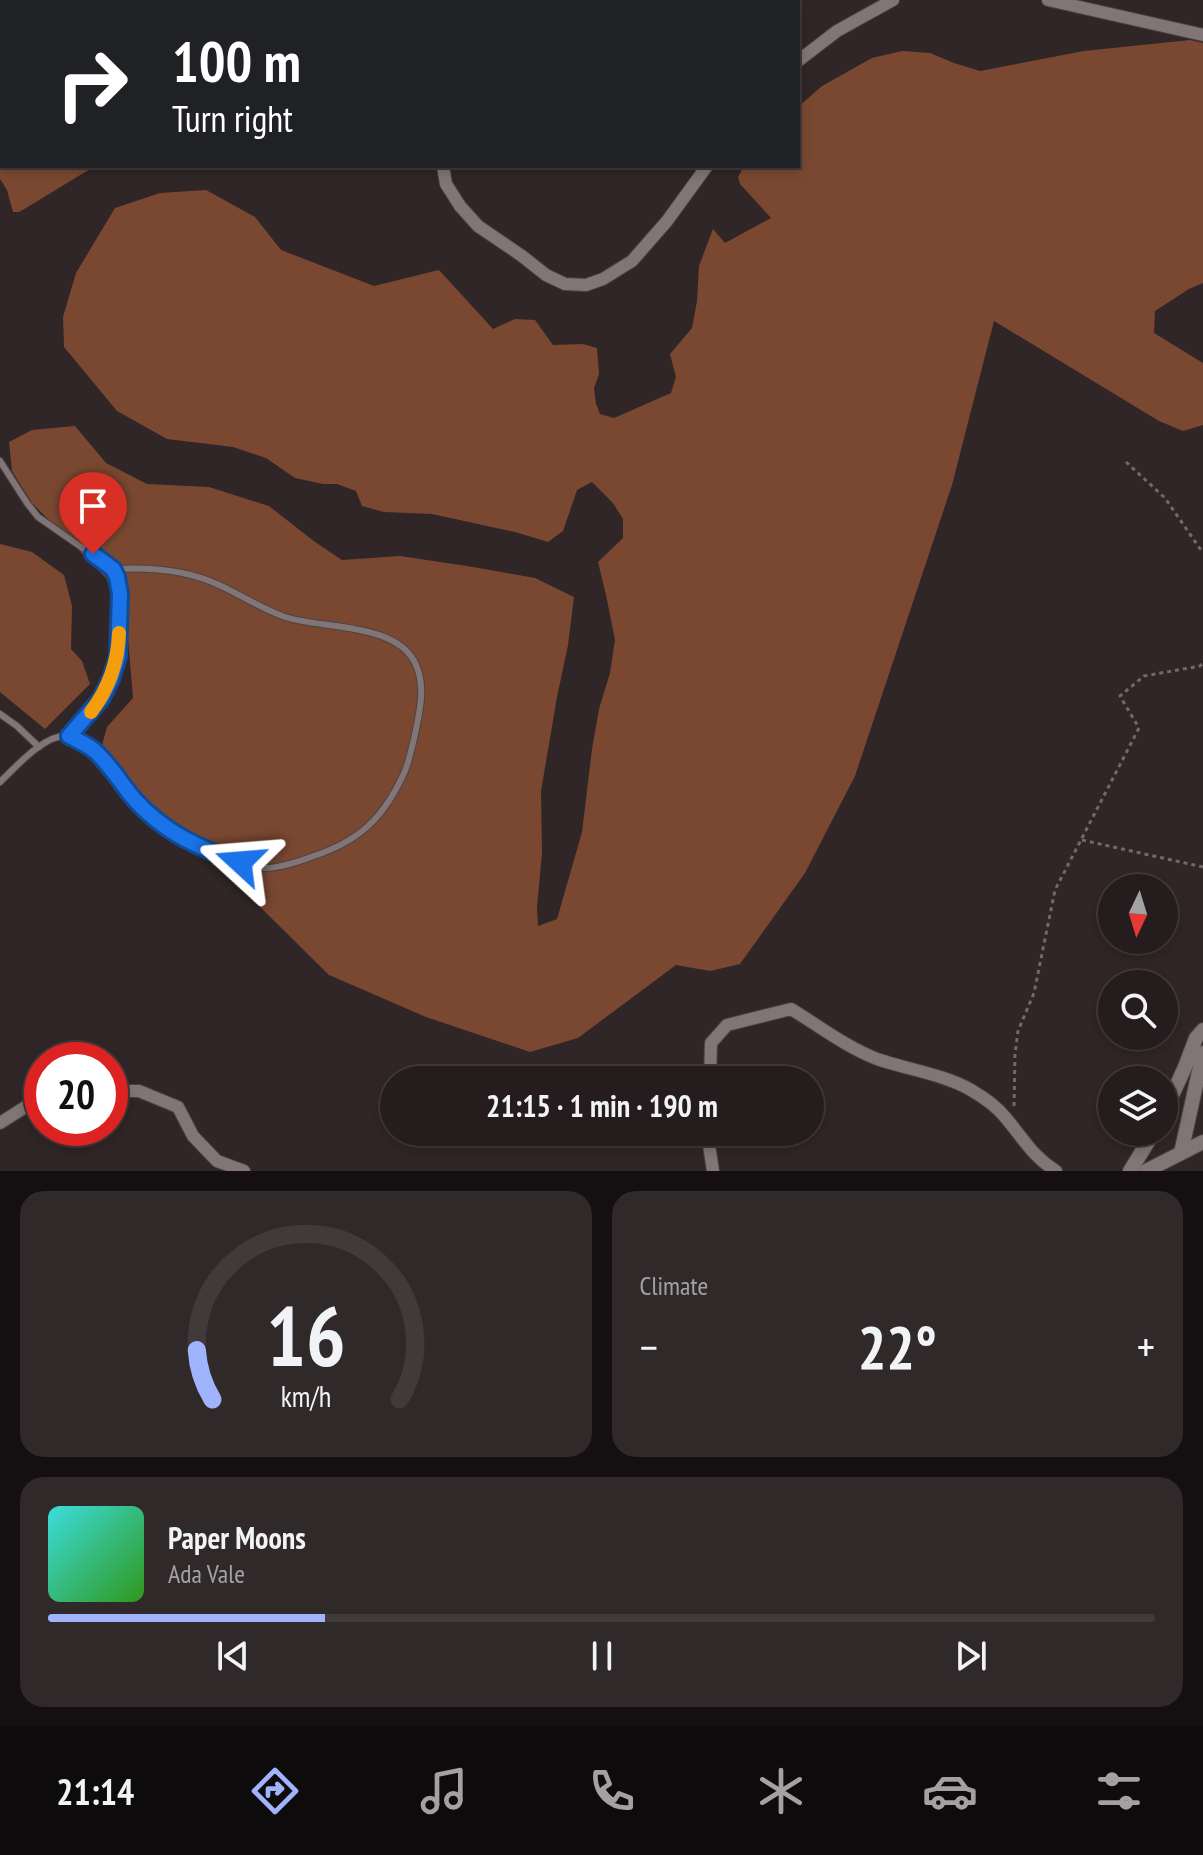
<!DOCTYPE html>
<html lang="en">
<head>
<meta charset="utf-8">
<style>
	body { margin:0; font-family:"PT Sans Narrow",sans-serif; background:#30292a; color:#f1f3f6; height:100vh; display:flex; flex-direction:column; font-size:30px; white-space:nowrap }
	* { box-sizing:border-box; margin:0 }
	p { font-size:26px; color:#a3a1a4 }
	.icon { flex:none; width:44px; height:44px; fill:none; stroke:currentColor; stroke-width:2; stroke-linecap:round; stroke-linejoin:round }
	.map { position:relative; height:1171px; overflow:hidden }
	.side { display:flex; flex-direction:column; gap:20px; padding:20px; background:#140f10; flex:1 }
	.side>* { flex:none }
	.guide { position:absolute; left:0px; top:0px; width:800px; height:168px; box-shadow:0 4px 12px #0003,0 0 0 2px #413a3b; background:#202124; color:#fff; overflow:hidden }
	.needle { width:52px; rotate:184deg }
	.controls { position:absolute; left:1098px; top:874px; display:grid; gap:16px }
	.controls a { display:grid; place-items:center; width:80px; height:80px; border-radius:50%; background:#241c1d; box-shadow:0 4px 12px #0003,0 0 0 2px #413a3b; font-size:40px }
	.speed { position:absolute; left:24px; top:1042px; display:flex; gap:16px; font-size:40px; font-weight:700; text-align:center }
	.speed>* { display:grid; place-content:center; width:104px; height:104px; border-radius:50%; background:#241c1d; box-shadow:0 4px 12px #0003,0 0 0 2px #413a3b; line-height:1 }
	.speed .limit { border:12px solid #d22; background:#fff; color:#111 }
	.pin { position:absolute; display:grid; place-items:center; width:68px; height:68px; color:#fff; margin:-82px -34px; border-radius:50% 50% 50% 0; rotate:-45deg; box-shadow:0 0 8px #0007 }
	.pin .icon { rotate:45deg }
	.me { position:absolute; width:88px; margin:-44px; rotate:289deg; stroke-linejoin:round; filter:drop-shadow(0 0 6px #0008) }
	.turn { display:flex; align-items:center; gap:28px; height:168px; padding:0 40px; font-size:36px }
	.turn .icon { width:104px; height:104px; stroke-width:2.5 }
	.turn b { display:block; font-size:56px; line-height:68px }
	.big { font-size:60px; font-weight:600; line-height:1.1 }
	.side .widget { flex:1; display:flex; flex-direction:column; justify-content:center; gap:12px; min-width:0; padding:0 28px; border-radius:24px; background:#30292a }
	.side .dial { align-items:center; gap:0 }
	.dial svg { height:208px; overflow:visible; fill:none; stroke:#413a3b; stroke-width:7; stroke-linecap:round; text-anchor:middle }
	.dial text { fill:#f1f3f6; stroke:none }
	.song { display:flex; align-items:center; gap:24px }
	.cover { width:96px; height:96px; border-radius:12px; background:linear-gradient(135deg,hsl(180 70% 55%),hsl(110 70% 35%)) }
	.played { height:8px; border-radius:4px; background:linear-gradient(90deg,#a0b3fd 25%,#413a3b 25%) }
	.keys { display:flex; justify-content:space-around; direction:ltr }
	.heat { display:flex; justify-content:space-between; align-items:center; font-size:44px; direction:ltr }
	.side .tiles { flex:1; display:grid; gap:20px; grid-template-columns:1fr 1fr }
	.widget:last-child { grid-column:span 2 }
	.trip { position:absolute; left:380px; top:1066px; width:444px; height:80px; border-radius:40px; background:#241c1d; box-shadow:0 4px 12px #0003,0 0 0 2px #413a3b; font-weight:600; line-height:80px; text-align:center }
	.menu { display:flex; height:128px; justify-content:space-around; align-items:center; background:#0e0b0c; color:#a3a1a4 }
	.menu .icon { width:56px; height:56px }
	.menu .active { color:#a0b3fd }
	.menu b { font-size:36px; color:#f1f3f6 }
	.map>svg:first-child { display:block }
	.forest { fill:#7a4831 }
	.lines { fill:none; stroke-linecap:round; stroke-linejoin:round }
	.service-casing { stroke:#4b4344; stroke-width:8 }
	.minor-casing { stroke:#4b4344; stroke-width:14 }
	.tertiary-casing { stroke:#4b4344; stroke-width:16 }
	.path { stroke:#73696b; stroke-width:3; stroke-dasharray:4 4; stroke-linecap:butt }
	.service { stroke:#817577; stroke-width:6 }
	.minor { stroke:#817577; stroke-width:12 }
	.tertiary { stroke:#817577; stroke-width:14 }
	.route-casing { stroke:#114b97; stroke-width:20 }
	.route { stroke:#1a73e8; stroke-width:14 }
	.slow { stroke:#f59e0b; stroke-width:14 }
</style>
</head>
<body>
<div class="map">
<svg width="1203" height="1171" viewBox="0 0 1203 1171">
	<rect width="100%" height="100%" fill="#302527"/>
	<!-- forest -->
	<g class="forest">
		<path d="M113,0H256L258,2H109Z"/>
		<path d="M1190,40L1203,43V283L1189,289L1155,311L1154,333L1203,363V425L1183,431L1159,421L994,321L952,485L855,776L805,873L740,964L710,971L676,965L578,1038L530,1052L426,1017L329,975L251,898L147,805L96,767L107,727L133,698L127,626L106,578L32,503L12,471L9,442L32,430L75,426L106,463L147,484L209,487L269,506L315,542L342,560L400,556L467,566L535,578L574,597L568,645L557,697L541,791L542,853L537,907L538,926L557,919L582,832L592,749L599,709L610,673L615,640L606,595L598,562L623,538V519L613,503L592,482L577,490L563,531L548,542L515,532L432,514L384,512L362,506L356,491L337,484H323L295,478L266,458L233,447L167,439L117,411L64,347L63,317L76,273L115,208L160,193L206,190L255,217L281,250L374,286L439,270L493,329L515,319L535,320L553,345L583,344L597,348L599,374L594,388L596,404L600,414L614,418L671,393L676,377L670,354L692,328L697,301L699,266L713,229L725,243L771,218L740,184L738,177L744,166H798V107L822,86L872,58L902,51L930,53L954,63L980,71L1084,51Z"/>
		<path d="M0,113H2V166H95L31,205L19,212H13L7,190L0,179Z"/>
		<path d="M0,544L32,552L64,575L72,606L71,649L82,661L90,684L45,729L0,692Z"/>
	</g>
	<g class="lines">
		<defs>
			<g id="service">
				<path d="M288,0L289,2"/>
				<path d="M84,2L88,0"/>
				<path d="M0,44L2,43"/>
				<path d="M0,461L27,503L38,517L113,569C120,585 120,601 120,618C119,631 120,644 118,656C112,689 90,713 69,736"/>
				<path d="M0,714L17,726L39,747"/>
				<path d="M0,782C16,767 45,733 69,736C94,740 117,779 133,797C160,829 196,848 235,860C244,863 254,867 264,868C280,868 295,863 311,857C360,841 384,818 405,771C411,755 423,704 421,688C421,680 419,672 416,665C398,622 321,629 285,617C262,609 241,595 219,585C188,570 147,567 113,569"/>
			</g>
			<g id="minor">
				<path d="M1048,0L1203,35"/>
				<path d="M484,2L485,0"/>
				<path d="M798,61L837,31L893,0"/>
				<path d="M443,166L446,184L460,206L478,226L522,256L546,275L565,284L586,285L603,279L632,261L667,221L707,166"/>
				<path d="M710,1080L711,1043L727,1025L791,1009C819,1026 846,1047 877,1059C906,1069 946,1075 971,1090C983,1097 997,1107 1005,1117C1023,1138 1032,1156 1056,1171"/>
				<path d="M110,1091H139L178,1107L193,1136L217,1161L244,1171"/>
				<path d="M0,1123L30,1104L42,1099"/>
				<path d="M709,1132L708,1138L713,1171"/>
			</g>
			<g id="tertiary">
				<path d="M1164,1113L1185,1067L1196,1038L1203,1030"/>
				<path d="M1181,1153L1203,1053"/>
				<path d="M1130,1171L1154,1132"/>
				<path d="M1146,1171L1203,1142"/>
			</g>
		</defs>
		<!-- service casing -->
		<use href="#service" class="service-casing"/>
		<!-- minor casing -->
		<use href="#minor" class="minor-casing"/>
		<!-- tertiary casing -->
		<use href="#tertiary" class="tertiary-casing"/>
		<!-- path -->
		<g class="path">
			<path d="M1126,462L1165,498L1203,553"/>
			<path d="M1082,840L1203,867"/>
			<path d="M1014,1106L1015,1054L1018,1031L1034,993L1055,890L1139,728L1120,696L1144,676L1200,666L1203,663"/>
		</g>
		<!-- service -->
		<use href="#service" class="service"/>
		<!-- minor -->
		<use href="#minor" class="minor"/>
		<!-- tertiary -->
		<use href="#tertiary" class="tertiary"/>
	</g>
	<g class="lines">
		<defs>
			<path id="route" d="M93,554L113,569L117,577L120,594L118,657L111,679L101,699L69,736C78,741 89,745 96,752C111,766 122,785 135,800C164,832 200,849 240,862"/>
		</defs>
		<!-- route casing -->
		<use href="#route" class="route-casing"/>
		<!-- route -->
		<use href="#route" class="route"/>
		<!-- slow -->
		<path class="slow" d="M91,712C109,688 118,663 119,633"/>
	</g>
</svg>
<div class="controls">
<a><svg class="needle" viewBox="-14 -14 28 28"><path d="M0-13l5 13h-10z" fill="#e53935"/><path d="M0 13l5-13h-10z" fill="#a3a1a4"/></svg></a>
<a><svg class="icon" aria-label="search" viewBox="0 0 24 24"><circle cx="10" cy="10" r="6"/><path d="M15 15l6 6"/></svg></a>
<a><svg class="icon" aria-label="layers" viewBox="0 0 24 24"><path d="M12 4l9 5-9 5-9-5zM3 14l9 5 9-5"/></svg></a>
</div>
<div class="speed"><div class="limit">20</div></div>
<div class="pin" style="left:93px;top:554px;background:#d93025"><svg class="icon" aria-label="arrive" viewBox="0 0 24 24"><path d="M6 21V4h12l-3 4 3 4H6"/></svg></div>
<svg class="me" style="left:240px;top:862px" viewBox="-20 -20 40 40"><path d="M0-17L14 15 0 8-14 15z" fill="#1a73e8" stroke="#fff" stroke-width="4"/></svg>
<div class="trip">21:15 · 1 min · 190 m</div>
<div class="guide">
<div class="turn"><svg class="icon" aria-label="right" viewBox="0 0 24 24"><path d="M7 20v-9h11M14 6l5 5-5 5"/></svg><div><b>100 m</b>Turn right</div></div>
</div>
</div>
<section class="side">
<div class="tiles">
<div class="widget dial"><svg viewBox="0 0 100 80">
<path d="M14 69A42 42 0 1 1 86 69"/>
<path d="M14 69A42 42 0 0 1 8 50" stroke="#a0b3fd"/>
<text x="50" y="56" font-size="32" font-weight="700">16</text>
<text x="50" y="72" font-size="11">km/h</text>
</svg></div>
<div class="widget"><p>Climate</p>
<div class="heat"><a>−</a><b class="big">22°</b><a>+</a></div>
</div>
<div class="widget">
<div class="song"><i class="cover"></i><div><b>Paper Moons</b><p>Ada Vale</p></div></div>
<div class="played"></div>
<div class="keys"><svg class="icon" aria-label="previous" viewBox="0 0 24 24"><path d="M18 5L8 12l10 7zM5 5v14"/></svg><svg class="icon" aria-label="pause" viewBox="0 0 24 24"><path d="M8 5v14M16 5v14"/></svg><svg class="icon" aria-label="next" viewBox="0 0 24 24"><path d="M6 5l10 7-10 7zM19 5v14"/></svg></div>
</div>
</div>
</section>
<nav class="menu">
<b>21:14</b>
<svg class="icon active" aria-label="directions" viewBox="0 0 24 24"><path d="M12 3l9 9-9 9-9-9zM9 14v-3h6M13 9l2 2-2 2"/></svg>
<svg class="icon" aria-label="music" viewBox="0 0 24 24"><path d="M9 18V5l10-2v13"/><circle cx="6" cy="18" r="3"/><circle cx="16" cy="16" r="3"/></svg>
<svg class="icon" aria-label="phone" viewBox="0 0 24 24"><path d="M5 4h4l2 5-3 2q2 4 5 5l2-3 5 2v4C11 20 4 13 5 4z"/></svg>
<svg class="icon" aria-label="climate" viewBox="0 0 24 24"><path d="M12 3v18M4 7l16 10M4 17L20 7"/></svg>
<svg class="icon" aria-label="car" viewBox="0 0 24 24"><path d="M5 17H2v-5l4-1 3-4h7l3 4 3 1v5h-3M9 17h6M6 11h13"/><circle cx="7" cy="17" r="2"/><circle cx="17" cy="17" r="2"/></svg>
<svg class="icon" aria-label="filters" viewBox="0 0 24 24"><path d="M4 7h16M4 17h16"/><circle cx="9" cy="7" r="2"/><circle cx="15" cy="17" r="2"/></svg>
</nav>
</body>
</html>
